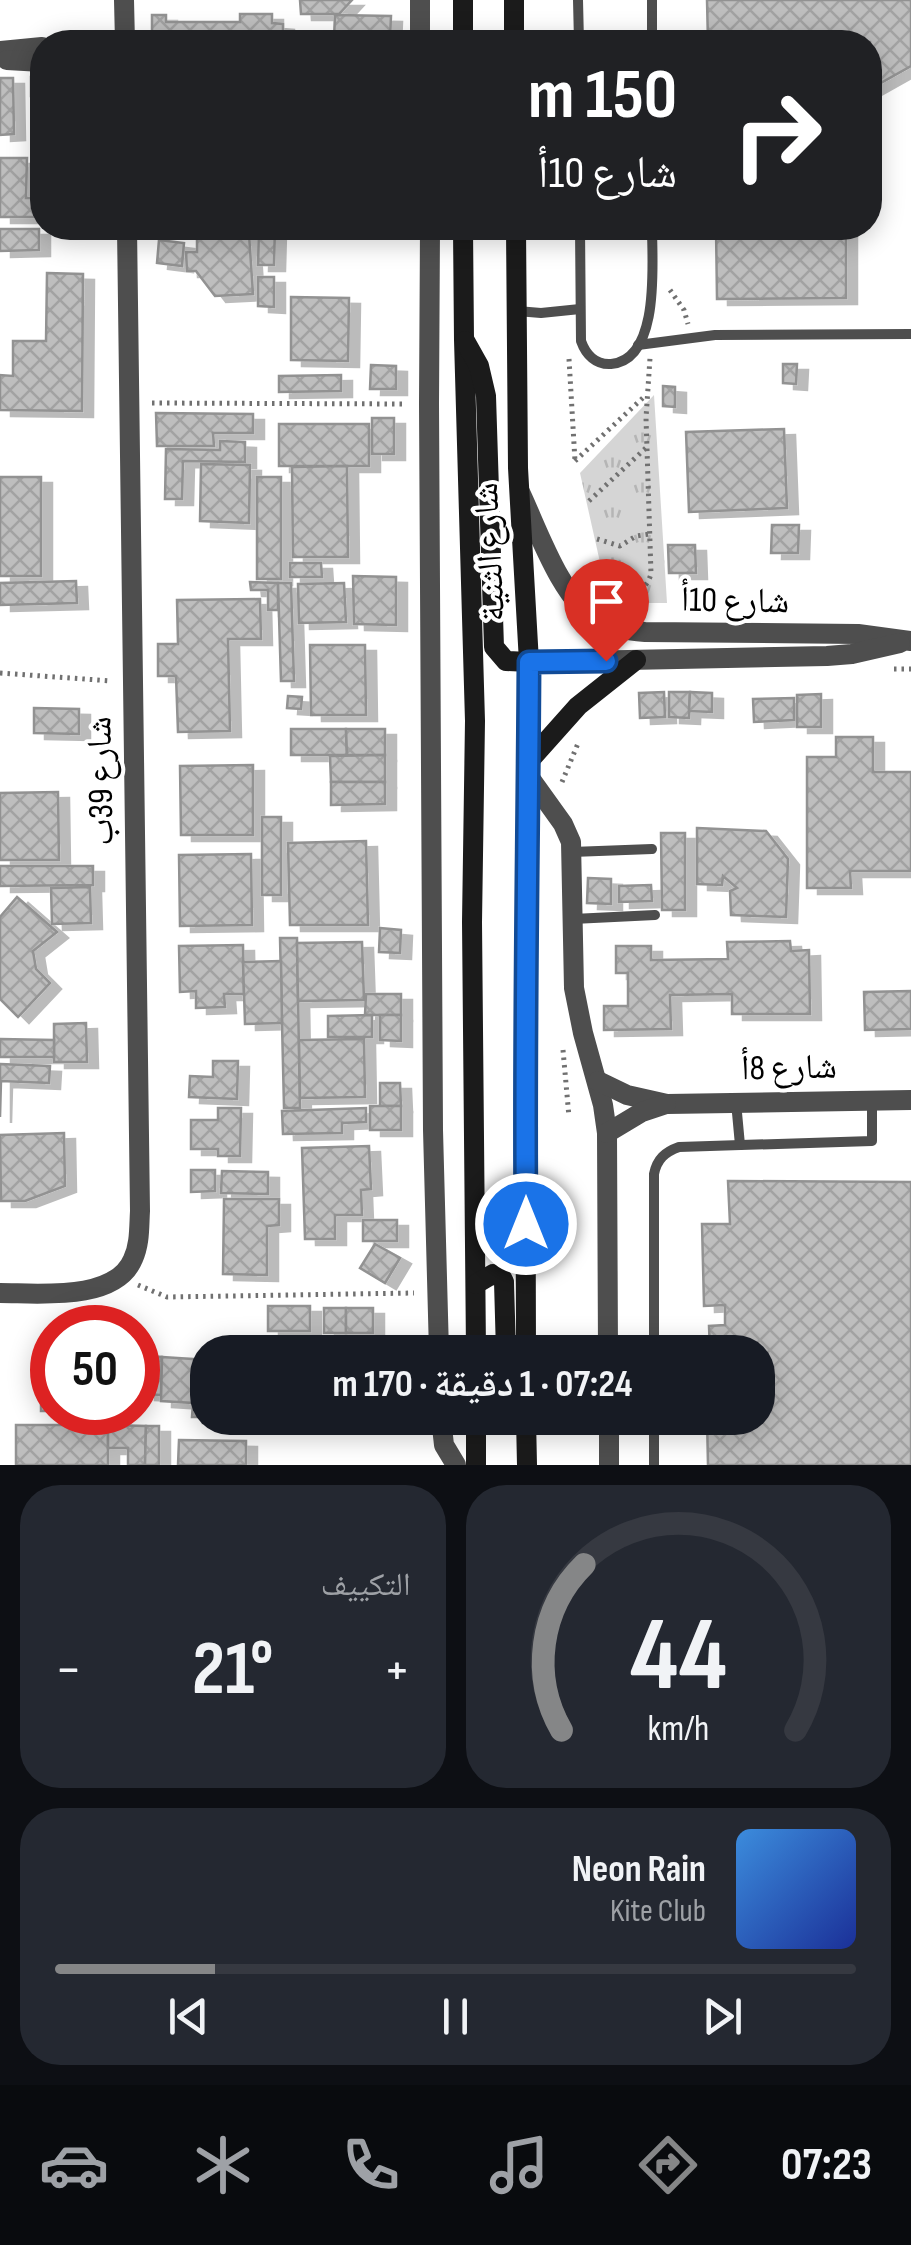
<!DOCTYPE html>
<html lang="ar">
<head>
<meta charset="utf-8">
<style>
	body { margin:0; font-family:"Sofia Sans Condensed","Noto Naskh Arabic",sans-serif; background:#242831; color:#f1f3f6; direction:rtl; height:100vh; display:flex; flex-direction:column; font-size:38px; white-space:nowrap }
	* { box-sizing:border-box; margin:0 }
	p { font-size:32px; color:#9ea1a6 }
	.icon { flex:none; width:55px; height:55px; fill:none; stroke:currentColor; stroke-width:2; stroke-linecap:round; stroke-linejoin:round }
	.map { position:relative; height:1465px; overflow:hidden; direction:ltr }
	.drawer { display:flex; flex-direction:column; gap:20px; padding:20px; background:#0d0f14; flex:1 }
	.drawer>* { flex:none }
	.guide { position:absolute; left:30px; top:30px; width:852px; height:210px; border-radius:40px; box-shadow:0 5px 25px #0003; direction:rtl; background:#202124; color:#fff; overflow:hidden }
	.speed { position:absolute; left:30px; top:1305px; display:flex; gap:20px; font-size:50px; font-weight:700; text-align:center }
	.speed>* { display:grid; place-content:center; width:130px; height:130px; border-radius:50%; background:#171b24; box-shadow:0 5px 25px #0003; line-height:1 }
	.speed .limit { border:15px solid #d22; background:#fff; color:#111 }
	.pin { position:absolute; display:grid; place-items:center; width:85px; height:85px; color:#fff; margin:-102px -42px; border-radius:50% 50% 50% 0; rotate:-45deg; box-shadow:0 0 10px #0007 }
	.pin .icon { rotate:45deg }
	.me { position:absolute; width:110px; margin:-55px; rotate:0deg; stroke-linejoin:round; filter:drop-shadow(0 0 8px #0008) }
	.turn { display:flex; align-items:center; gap:35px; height:210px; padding:0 40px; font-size:45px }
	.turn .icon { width:130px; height:130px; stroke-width:2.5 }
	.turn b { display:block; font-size:70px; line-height:85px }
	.big { font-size:75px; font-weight:700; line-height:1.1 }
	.drawer .widget { flex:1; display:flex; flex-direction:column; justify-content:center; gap:15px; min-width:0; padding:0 35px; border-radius:40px; background:#242831 }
	.drawer .dial { align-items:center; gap:0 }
	.dial svg { height:260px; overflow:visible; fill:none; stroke:#363941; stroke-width:7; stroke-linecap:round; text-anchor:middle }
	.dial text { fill:#f1f3f6; stroke:none }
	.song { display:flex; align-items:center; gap:30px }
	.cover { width:120px; height:120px; border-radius:15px; background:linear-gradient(135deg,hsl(210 70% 55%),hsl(230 70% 35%)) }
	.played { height:10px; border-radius:5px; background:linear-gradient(90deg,#858687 20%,#363941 20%) }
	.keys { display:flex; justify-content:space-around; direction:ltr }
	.heat { display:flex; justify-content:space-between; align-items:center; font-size:55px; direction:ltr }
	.drawer .tiles { flex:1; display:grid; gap:20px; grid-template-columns:1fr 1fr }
	.widget:last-child { grid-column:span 2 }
	.trip { position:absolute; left:190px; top:1335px; width:585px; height:100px; border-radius:40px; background:#171b24; box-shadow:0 5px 25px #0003; font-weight:700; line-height:100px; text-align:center; direction:rtl }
	.tab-bar { display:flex; height:160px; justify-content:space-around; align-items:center; background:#090b0e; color:#9ea1a6 }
	.tab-bar .icon { width:70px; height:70px }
	.tab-bar .current { color:#858687 }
	.tab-bar b { font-size:45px; color:#f1f3f6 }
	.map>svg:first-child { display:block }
	.grass { fill:url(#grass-tufts) }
	.building { fill:url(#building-cross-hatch); stroke:#929292; stroke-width:2.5; filter:url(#shadow) }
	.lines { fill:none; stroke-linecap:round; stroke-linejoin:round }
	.path { stroke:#707070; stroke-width:5; stroke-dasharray:2.5 5; stroke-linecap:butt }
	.lane { stroke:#4e4e4e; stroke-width:10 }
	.street { stroke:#4e4e4e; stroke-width:20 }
	.secondary { stroke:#1b1b1b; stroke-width:20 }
	.route-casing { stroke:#114b97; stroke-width:25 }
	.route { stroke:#1a73e8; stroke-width:18 }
	.labels { text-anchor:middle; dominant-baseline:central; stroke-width:8; stroke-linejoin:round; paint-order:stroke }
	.street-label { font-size:35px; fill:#000; stroke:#fff }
</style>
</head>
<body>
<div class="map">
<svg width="911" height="1465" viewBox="0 0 911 1465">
	<defs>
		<pattern id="grass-tufts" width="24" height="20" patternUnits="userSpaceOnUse" patternTransform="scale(2.5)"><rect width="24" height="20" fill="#d5d5d5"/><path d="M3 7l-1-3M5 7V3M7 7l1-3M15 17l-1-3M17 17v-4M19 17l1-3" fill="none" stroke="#b5b5b5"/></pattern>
		<pattern id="building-cross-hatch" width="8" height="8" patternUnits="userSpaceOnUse" patternTransform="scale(2.5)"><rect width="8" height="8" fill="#bebebe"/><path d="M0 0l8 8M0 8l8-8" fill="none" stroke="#a2a2a2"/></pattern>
		<filter id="shadow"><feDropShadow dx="11" dy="6" stdDeviation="0" flood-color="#0004"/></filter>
	</defs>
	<rect width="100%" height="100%" fill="#fff"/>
	<!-- grass -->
	<path class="grass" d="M654,395L667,603H622L613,598L606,589L580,473Z"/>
	<!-- building -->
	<g class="building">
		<path d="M300,0H352L339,14H301Z"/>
		<path d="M707,0H911V66L870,89V42H708Z"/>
		<path d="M240,14H272V23L283,24V39H152V15H166V22H240Z"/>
		<path d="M335,15L391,16L390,39L334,38Z"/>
		<path d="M31,77H42V95L31,96Z"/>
		<path d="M0,78H13L14,134L0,135Z"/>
		<path d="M0,158H27L26,198H38V217H0Z"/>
		<path d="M197,228H225V232L249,234L253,294L215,296L196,271H187L186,252H197Z"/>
		<path d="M259,228H275L274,265H258Z"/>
		<path d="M716,228H846V298L717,299Z"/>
		<path d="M0,229H39V250L0,251Z"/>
		<path d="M159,240L184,243L182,266L157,263Z"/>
		<path d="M47,273L83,274L82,411L0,410V375L13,376V341H46Z"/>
		<path d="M258,277H274V307L258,306Z"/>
		<path d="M291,297L349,298L348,361L291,360Z"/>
		<path d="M783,364H797L796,384L783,383Z"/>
		<path d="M371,365L396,366V389H370Z"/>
		<path d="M341,375V391L279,392V376Z"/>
		<path d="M663,386L675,387V407L663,406Z"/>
		<path d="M156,413L253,414V433H213L214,446H157Z"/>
		<rect x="372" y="418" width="22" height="36"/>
		<rect x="279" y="424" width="90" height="42"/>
		<path d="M784,429L787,508L689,512L686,432Z"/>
		<path d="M220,441L245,442V462L183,461L182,499H165L166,449L220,450Z"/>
		<path d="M201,464L250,465L249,523L200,521Z"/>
		<path d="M347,466L348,557H293L292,467Z"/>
		<rect x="0" y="477" width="41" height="99"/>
		<rect x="257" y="477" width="24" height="102"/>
		<path d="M772,525H799L798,553H771Z"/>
		<path d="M668,545H695L696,573H669Z"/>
		<path d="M290,563H321L322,577H290Z"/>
		<path d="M353,576L396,577V625L354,624Z"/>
		<path d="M76,581L77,603L0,605V583Z"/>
		<path d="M250,582L278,583V610H268V590H251Z"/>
		<path d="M278,583H291L294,681H281Z"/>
		<path d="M344,583L346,622L299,623L298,584Z"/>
		<path d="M260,599L261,639H228L230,731L178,732L176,676H158V644H178L177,600Z"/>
		<path d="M310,645H365L366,715H311Z"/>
		<path d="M664,692L665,717L640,718L639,693Z"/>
		<path d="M669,692H690L689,718L669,717Z"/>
		<path d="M690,692L712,693V712L689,711Z"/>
		<path d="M821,694V727H797V695Z"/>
		<path d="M288,696L302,697L301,709L287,708Z"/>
		<path d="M794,698V720L754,722L753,699Z"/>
		<path d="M34,708L79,709V734L34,733Z"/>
		<path d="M291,729H346L347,755H291Z"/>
		<path d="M346,729H385V755H347Z"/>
		<path d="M836,737H873V772H911V871H850L851,888H807V757H836Z"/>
		<path d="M385,755V782H331L330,756Z"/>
		<path d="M253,765V835H181L180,766Z"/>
		<path d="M331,782H385V804L331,805Z"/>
		<path d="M58,792L59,860H0V793Z"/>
		<rect x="262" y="817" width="19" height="78"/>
		<path d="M697,828L766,831L788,859L786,917L731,915L730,891L737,888L723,876L722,885L697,884Z"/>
		<path d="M661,833H685V910H662Z"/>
		<path d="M366,841L368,925H290L288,843Z"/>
		<path d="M251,854L252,925L180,926L179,855Z"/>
		<path d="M0,866H93V885L0,886Z"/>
		<path d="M588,878L611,879V904L587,903Z"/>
		<path d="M651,885L652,901L619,902V886Z"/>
		<path d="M90,887L91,923L52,924L51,888Z"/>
		<path d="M17,897L57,932L33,951L36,969L50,983L18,1017L0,999V917Z"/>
		<path d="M380,928L401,930L400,953L379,952Z"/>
		<path d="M280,938H297L300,1108H284Z"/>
		<path d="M790,941L791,951L809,950L810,1014H732V994L670,995L671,1029L604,1030V1006H628V973H616V946H651V960L728,959L727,942Z"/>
		<path d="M362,942L364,1000L298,1001L297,943Z"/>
		<path d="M243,945L244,994H224L225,1007L196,1008V991L180,992L179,946Z"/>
		<path d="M281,961L282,1023L245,1024L243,962Z"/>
		<path d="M911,991V1029L865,1030L864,992Z"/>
		<path d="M366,994H401V1015H365Z"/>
		<path d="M372,1015V1037H328V1016Z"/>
		<path d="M380,1015H401V1041L380,1040Z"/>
		<path d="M86,1023L87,1062H54V1024Z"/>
		<path d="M0,1039L54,1040V1057H0Z"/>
		<path d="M364,1039L365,1097L300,1098L299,1040Z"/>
		<path d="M213,1061H238L237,1099L189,1097L190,1076L213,1077Z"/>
		<path d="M0,1064L50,1066L49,1083L1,1081L0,1117Z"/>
		<path d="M380,1083H400L401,1106H380Z"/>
		<rect x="370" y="1106" width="31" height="24"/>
		<path d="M218,1108H241L240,1156H218V1149H191V1120H218Z"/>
		<path d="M366,1108V1122L342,1123V1133L283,1134L282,1111Z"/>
		<path d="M64,1133L65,1186L25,1201H1L0,1135Z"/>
		<path d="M369,1146L371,1189L361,1190L362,1215H335V1239H305L302,1148Z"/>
		<path d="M191,1170H215V1191L191,1192Z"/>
		<path d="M222,1171L268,1172V1194L221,1193Z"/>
		<path d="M728,1181L911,1182V1465H708L707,1418H758V1352H710L709,1326L725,1325V1305L704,1306L702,1224H730Z"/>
		<path d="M224,1199H279V1225L267,1226V1275L223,1274Z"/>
		<rect x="363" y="1220" width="34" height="21"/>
		<path d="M375,1244L400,1258L385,1283L360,1268Z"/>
		<rect x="268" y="1306" width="42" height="25"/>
		<rect x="324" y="1308" width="22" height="25"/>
		<rect x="346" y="1308" width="27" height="25"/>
		<path d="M41,1346L52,1347V1411H41Z"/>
		<path d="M146,1356L162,1357L161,1395L144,1394Z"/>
		<path d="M162,1357L208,1360V1417H192L193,1403L161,1401Z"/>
		<path d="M243,1418H279V1425L244,1427Z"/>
		<rect x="16" y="1425" width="92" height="40"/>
		<path d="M108,1425L146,1426L145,1465H128V1448H108Z"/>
		<path d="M146,1426H159V1465H145Z"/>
		<path d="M179,1440L246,1441V1465H178Z"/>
	</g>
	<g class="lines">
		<!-- path -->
		<g class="path">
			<path d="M670,290L684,310L688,324"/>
			<path d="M569,359L575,461"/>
			<path d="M152,403L406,404"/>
			<path d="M575,461L646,395"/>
			<path d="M589,501L648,446"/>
			<path d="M597,539L620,546L636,536L650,534"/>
			<path d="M610,592C629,592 645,595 651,574L646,418L650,358"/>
			<path d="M894,669H911"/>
			<path d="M0,673L112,681"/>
			<path d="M562,782L579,741"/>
			<path d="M563,1050L569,1117"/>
			<path d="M138,1285L167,1297L414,1293"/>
		</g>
		<!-- lane -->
		<g class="lane">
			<path d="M578,0L579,42"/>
			<path d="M652,0V42"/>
			<path d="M580,228L581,341C586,355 596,365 611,364C661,360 652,261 652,228"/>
			<path d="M517,311L541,313L580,309"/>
			<path d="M638,345L715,335L911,334"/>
			<path d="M572,852L652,849"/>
			<path d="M573,919L655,915"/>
			<path d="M736,1102L740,1145"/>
			<path d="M654,1352V1174C657,1159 665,1152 679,1147L872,1141V1101"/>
			<path d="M654,1465V1418"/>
		</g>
		<!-- street -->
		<g class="street">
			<path d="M124,0L125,42"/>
			<path d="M420,42V0"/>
			<path d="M0,51L42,47"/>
			<path d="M7,60L42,62"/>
			<path d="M430,228L429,404L433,1130L439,1352"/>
			<path d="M520,492C538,530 561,599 598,621C612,629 629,631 645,632L858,634L911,641"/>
			<path d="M529,662L827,656L852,654L900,643"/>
			<path d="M530,778L563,824L571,842L574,988L583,1033L603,1105L607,1133L608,1352"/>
			<path d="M598,1081L627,1095L667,1104L911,1100"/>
			<path d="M607,1133L642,1112L666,1104"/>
			<path d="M0,1293C38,1293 115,1302 133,1259C140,1244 139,1227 140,1211L127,228"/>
			<path d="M441,1418L444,1445L456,1465"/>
			<path d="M609,1418V1465"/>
		</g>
		<!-- secondary -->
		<g class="secondary">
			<path d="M463,0V42"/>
			<path d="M514,0V42"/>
			<path d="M463,228L464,340L475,721L472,922L476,1352"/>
			<path d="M516,228L518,468L529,662L530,778L525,998L526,1352"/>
			<path d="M465,341L479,366L486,396L494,647L506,661L529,662"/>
			<path d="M529,761L578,706L636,660"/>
			<path d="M476,1284L493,1274L502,1278L504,1282L506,1352"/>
			<path d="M476,1418V1465"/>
			<path d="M526,1418L527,1465"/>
		</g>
	</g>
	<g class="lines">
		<defs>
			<path id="route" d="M526,1224C524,1037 528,849 529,662L606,661"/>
		</defs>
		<!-- route casing -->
		<use href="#route" class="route-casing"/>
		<!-- route -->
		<use href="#route" class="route"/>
	</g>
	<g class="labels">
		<!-- street labels -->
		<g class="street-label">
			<text transform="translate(490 552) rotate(-93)">شارع الثنية</text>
			<text transform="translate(735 601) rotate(1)">شارع 10أ</text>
			<text transform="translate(101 781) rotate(-91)">شارع 39ب</text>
			<text transform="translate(789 1068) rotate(-1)">شارع 8أ</text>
		</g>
	</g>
</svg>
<div class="speed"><div class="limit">50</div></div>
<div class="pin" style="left:606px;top:661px;background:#d93025"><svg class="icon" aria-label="arrive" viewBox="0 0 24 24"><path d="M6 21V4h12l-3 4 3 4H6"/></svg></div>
<svg class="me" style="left:526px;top:1224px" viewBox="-20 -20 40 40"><circle r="17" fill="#1a73e8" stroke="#fff" stroke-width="3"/><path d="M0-11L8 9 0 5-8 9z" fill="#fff"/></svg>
<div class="trip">07:24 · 1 دقيقة · 170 m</div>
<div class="guide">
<div class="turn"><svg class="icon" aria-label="right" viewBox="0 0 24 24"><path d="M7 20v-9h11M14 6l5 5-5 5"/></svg><div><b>150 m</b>شارع 10أ</div></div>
</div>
</div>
<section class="drawer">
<div class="tiles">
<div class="widget dial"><svg viewBox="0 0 100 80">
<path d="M14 69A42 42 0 1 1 86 69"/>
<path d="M14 69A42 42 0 0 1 21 18" stroke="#858687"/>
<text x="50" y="56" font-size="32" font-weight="700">44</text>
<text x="50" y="72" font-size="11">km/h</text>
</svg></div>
<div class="widget"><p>التكييف</p>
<div class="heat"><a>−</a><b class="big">21°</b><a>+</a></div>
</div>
<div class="widget">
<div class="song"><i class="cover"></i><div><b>Neon Rain</b><p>Kite Club</p></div></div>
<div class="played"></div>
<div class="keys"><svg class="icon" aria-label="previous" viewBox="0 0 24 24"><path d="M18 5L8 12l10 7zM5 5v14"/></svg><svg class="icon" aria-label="pause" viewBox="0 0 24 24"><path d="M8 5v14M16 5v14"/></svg><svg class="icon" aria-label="next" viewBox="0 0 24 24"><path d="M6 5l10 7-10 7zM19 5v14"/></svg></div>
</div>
</div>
</section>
<nav class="tab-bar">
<b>07:23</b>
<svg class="icon current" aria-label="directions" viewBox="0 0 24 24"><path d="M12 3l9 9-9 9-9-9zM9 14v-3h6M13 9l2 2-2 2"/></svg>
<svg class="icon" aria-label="music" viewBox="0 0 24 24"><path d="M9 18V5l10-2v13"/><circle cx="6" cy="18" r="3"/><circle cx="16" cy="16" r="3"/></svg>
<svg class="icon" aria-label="phone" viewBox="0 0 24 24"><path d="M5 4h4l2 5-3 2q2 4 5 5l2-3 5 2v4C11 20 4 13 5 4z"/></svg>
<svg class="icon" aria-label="climate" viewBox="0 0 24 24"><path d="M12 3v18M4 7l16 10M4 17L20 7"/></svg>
<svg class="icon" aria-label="car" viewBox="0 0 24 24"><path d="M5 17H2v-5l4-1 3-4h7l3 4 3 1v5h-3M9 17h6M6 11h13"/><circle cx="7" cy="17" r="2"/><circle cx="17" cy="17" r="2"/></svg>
</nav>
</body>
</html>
